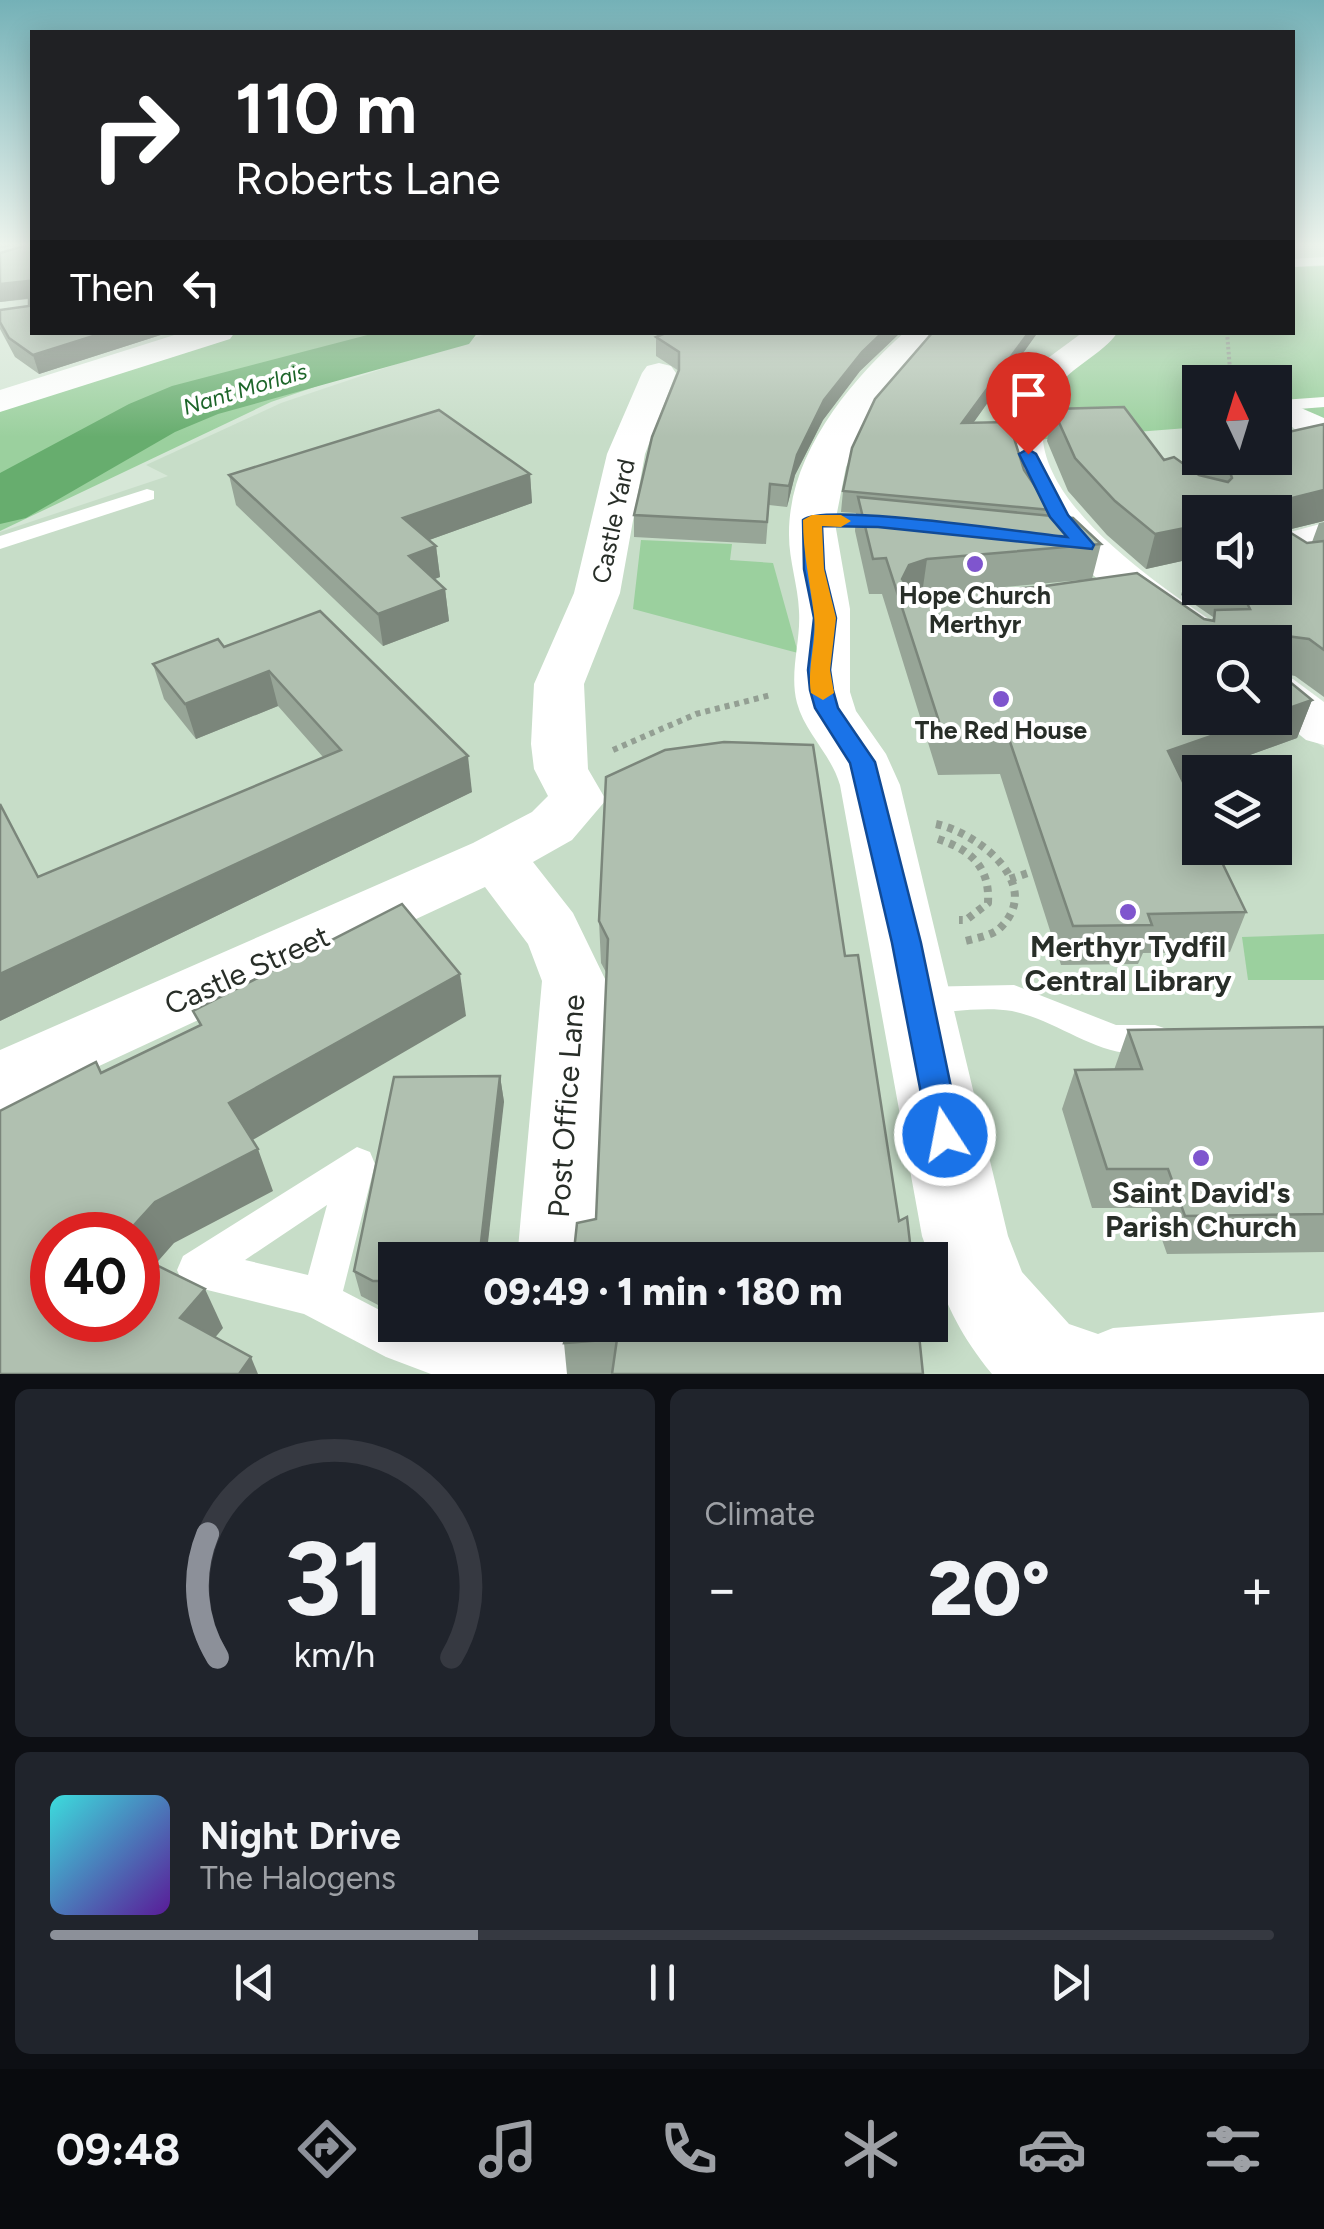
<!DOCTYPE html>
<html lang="en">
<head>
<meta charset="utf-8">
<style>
	body { margin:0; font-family:Figtree,sans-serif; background:#20242c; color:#f1f3f6; height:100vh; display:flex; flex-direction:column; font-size:38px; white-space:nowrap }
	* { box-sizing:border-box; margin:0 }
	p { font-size:32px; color:#9ea1a6 }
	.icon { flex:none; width:55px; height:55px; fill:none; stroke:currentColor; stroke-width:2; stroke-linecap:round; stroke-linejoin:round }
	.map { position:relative; height:1374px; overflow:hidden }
	.sheet { display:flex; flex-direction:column; gap:15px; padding:15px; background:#0d0f14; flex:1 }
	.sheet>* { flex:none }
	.hud { position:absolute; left:30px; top:30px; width:1265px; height:305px; border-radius:0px; box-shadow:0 5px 25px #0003; background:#202124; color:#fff; overflow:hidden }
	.needle { width:65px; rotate:356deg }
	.fabs { position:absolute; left:1182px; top:365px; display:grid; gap:20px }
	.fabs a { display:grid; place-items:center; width:110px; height:110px; border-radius:0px; background:#171b24; box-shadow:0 5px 25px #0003; font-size:50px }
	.speed { position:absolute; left:30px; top:1212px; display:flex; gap:20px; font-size:50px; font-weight:700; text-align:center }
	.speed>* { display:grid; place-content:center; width:130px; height:130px; border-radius:50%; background:#171b24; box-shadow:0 5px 25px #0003; line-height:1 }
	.speed .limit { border:15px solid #d22; background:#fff; color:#111 }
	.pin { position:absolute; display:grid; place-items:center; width:85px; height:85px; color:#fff; margin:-102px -42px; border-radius:50% 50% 50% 0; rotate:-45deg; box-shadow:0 0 10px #0007 }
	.pin .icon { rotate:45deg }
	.me { position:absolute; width:110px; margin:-55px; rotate:349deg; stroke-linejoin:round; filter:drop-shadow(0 0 8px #0008) }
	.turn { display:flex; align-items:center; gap:35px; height:210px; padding:0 40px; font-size:45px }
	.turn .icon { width:130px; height:130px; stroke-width:2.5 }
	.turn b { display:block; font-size:70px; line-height:85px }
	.then { display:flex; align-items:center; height:95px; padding:0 40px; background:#0003; gap:20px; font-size:38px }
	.big { font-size:75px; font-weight:800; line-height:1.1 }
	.sheet .card { flex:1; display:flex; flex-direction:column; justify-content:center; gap:15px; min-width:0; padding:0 35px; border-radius:15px; background:#20242c }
	.sheet .dial { align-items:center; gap:0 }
	.dial svg { height:260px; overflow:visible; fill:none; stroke:#363941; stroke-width:7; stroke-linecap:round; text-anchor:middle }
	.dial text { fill:#f1f3f6; stroke:none }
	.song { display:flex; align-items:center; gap:30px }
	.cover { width:120px; height:120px; border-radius:15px; background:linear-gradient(135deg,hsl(180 70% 55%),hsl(270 70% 35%)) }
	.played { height:10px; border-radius:5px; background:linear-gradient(90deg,#8c9099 35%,#363941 35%) }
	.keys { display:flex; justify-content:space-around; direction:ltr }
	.heat { display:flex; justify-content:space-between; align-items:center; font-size:55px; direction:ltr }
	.sheet .tiles { flex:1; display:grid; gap:15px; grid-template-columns:1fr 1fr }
	.card:last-child { grid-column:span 2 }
	.trip { position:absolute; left:378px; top:1242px; width:570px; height:100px; border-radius:0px; background:#171b24; box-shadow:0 5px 25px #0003; font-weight:800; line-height:100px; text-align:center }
	.dock { display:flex; height:160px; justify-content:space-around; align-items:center; background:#090b0e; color:#9ea1a6 }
	.dock .icon { width:70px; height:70px }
	.dock .on { color:#8c9099 }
	.dock b { font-size:45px; color:#f1f3f6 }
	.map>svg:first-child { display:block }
	.built { fill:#c7ddc8; fill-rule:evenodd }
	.green { fill:#9bd09e }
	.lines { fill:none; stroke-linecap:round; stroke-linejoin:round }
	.river { fill:#67ad6e; fill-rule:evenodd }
	.path-far2 { stroke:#939f93; stroke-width:4; stroke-dasharray:2.5 2.5; stroke-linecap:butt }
	.path-far1 { stroke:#939f93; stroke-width:6; stroke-dasharray:5 5; stroke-linecap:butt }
	.path { stroke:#939f93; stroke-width:8; stroke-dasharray:6 6; stroke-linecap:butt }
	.service { fill:#fff; fill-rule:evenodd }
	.minor { fill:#fff; fill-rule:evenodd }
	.tertiary { fill:#fff; fill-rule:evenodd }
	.wall { fill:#97a597 }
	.shaded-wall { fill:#7b867b }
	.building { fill:#b0c0b0; stroke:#7b867b; stroke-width:2.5 }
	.route { fill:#1a73e8; stroke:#114b97; stroke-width:2.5 }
	.slow { fill:#f59e0b }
	.poi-dot { fill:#7f55ce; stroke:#fff; stroke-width:4 }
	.labels { text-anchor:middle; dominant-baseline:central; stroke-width:8; stroke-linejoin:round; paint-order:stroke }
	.far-water-label { font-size:22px; font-style:italic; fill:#1d662a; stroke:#fff }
	.street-label { font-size:25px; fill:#282e28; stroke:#fff }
	.poi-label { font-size:25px; font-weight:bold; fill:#282e28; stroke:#fff }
	.near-poi-label { font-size:30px; font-weight:bold; fill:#282e28; stroke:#fff }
	.near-street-label { font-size:30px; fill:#282e28; stroke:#fff }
</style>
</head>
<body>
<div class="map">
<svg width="1324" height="1374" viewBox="0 0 1324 1374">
	<rect width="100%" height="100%" fill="#d6e7d7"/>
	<!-- built -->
	<path class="built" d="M489,333H1088L1024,381L1008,415V449L1200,718H1275V711L1324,748V1374H0V532L168,476L146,465L281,403ZM1200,772H1275V848H1200ZM52,1235H138V1320H52ZM395,1260H930V1325H395Z"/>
	<!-- green -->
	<g class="green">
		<path d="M1324,266V421H1275V382H1200V427L1034,440L1042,394L1114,333L1292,332L1293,267Z"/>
		<path d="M233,333H388L419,351L271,402L0,531V405Z"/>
		<path d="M641,540L732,544L730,560L773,563L798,653L633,609Z"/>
		<path d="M1324,934V980H1248L1242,937Z"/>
	</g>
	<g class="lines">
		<!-- river -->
		<path class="river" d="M379,332H478L469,344L218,414L175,432L26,518L0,524V473L129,404L172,386Z"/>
		<!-- path-far2 -->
		<path class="path-far2" d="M1227,332L1231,382"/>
		<!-- path-far1 -->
		<path class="path-far1" d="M613,750L696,714L771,695"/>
		<!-- path -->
		<g class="path">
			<path d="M936,824C978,833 1046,885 999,929C991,936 972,939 962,942"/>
			<path d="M938,839C971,850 990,867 988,903L966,920H959"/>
			<path d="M1010,879L1031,872"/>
		</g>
		<!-- service -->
		<g class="service">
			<path d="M1324,257V265L1292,267V259Z"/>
			<path d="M1324,397V407L1299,409L1310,419L1301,424L1275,408L1276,401L1282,400Z"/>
			<path d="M147,489L154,491V499L0,549V536Z"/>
			<path d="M812,515L887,517L897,523L887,529L805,525L802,521Z"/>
			<path d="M1014,985L1116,1025H1155L1167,1029L1172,1039L1167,1049C1108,1069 1066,1022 1012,1011C983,1006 947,1013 918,1013L906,1009L902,1000L906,991L918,987Z"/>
			<path d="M357,1147L370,1152L375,1164L343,1291L395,1318V1325C421,1325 446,1338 473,1338C500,1338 527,1327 552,1337L558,1352L552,1367L530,1374H431L386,1357L304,1314L183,1284L177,1270L183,1256ZM327,1205L308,1275L245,1260Z"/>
		</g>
		<!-- minor -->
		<g class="minor">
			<path d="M184,332H235L230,339L0,412V390Z"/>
			<path d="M1083,332H1118C1101,356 1071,366 1055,390C995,484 1166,589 1228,632L1235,642H1200V654L1194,652C1122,600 970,501 1017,395C1029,367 1059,351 1083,332Z"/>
			<path d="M659,363L671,366L676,373L645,454L620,593L584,684L588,769L606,800L572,840L533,862L573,913L606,981L595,1260H517L542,981L528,944L485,887L0,1112V1050L473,843L532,812L548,796L534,769L531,744L534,684L574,593L607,454L642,373L647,366Z"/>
			<path d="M1301,408L1324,418V446L1311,443L1283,419L1288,411Z"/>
			<path d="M1324,523V549L1275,562V536Z"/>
			<path d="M1275,675L1293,679L1324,702V745L1306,740L1275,715Z"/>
			<path d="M511,1325H593L590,1374H506Z"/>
		</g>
		<!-- tertiary -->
		<path class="tertiary" d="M905,332H943L870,417L846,467L835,523L850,609V692L856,711L886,754L900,785L1008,1236L1022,1272L1069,1324L1098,1334L1113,1328L1324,1312V1374H992C952,1325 943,1294 922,1236L840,785C831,754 805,733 797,703C789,672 801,642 799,611C798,585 789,561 789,535C788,455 849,382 905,332Z"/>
	</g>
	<!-- wall -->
	<g class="wall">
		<path d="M27,245L32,332H170L39,374L15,357L0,329V310L29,306V299L0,302Z"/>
		<path d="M668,332H901L860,371L823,420L795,475L787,507L769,505L766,544L634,537V515L679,371L656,356V337Z"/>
		<path d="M933,332H1038L973,423L1024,470L1051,510L1050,516L1101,544L1092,579L928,594L1212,620L1213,617L1181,595L1192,559L1200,557V588H1275V512H1200V557L1146,569L1107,535L1068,491L1047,441L1053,409L1195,472L1200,455V458H1275L1324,424V521L1287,530L1307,543L1312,542L1319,523L1324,522V697L1295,676L1285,674V678L1312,700L1297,738L1182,779L1246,912L1230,952L1143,953L1138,964L1061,965L1000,774L938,775L882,594H869L855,531L856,513L841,512L843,491Z"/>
		<path d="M530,474L532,503L429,540L436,546L440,577L434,579L445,589L449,621L383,646L236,505L229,475Z"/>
		<path d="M320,611L472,792L0,1021V804L38,877L323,757L278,706L196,739L164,699L153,664L224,647Z"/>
		<path d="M599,921L845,956L899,1221L596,1219L607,974L601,963Z"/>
		<path d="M1324,1027V1252L1167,1254L1151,1208H1092L1062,1109L1075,1070H1114L1128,1030Z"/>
		<path d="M500,1076L504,1102L395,1260V1306H380L361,1296L354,1271Z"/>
		<path d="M591,1335L923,1374H567L564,1343Z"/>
	</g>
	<!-- shaded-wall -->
	<g class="shaded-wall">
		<path d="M0,245H20L0,248Z"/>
		<path d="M29,281L32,298L0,302V284Z"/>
		<path d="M106,332H170L39,374L33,355Z"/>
		<path d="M883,332H901L860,371L823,420L795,475L787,507L789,486L797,455L824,400L862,352Z"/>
		<path d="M1029,332H1038L959,443L962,423Z"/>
		<path d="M530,474L532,503L407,548L403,518Z"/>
		<path d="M1324,490V521L1275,533L1284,500Z"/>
		<path d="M1200,525V557L1146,569L1155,534Z"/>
		<path d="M436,546L440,577L414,587L409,556Z"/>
		<path d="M927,559L922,594L904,600L902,579L909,565Z"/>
		<path d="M445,589L449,621L383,646L378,614Z"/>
		<path d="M269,671L278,706L196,739L185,704Z"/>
		<path d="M1312,700L1297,738L1156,789L1168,751L1263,718H1275V713Z"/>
		<path d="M468,756L472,792L0,1021V974Z"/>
		<path d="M460,974L466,1016L244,1145L229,1103Z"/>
		<path d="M500,1076L504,1102L486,1260H479Z"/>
		<path d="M258,1149L273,1191L174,1243L138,1284V1235H125L155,1202Z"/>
		<path d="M205,1289L223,1328L199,1357L180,1318Z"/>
		<path d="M251,1357L258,1374H239Z"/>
	</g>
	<!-- building -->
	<g class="building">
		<path d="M27,245H32V332H106L33,355L9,338L0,322V310L29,306V281L0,284V253Z"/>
		<path d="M668,332H883L862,352L824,400L797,455L789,486L770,484L767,522L634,515L652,437L679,370V352L656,337Z"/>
		<path d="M933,332H1029L962,423L1009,422L1024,470L1051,510L843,491L852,448L875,399Z"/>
		<path d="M1124,407L1164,460L1174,457L1199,475L1228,482L1232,478L1229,469L1211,458H1275V435L1324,424V490L1284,500L1283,528L1307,543L1324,541V650L1309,639L1286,636L1285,678L1312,700L1275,713V642H1200V718H1263L1168,751L1200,817V848H1215L1246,912L1148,914L1152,925L1073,926L1008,736L944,737L886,558L873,559L858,497L1073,518L1101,544L927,559L909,565L902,579L911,590L929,594L1038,587L1137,573L1204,619L1214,621L1215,610L1250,609L1242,593L1234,588H1275V512H1200V525L1155,534L1115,501L1075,458L1053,409Z"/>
		<path d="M439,410L530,474L403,518L436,546L409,556L445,589L378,614L229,475Z"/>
		<path d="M1200,557V565L1192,559Z"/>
		<path d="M320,611L468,756L0,974V804L38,877L341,750L269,671L185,704L153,664L218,639L224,647Z"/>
		<path d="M724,742L813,745L845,956L858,955L899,1221L907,1217L912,1260H573L577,1223L596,1219L608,939L599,921L606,777L665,750Z"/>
		<path d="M402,904L460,974L229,1103L258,1149L155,1202L125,1235H52V1320H138V1256L205,1289L180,1318L251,1357L239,1374H0V1111L96,1062L101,1073L201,1025L193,1011Z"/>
		<path d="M1324,1027V1214L1185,1216L1168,1169H1107L1075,1070L1142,1069L1128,1030Z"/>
		<path d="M500,1076L479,1260H395V1281H373L354,1271L394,1077Z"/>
		<path d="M591,1325H918L923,1374H612L617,1339L564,1343L565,1339L591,1335Z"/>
	</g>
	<!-- sky -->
	<linearGradient id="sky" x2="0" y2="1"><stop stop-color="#74b1b7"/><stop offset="0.56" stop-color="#edf4ed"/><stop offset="1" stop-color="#edf4ed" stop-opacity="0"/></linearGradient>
	<rect width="1324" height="437" fill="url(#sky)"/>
	<!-- route -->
	<path class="route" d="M1028,449L1036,454L1068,515L1094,545L1092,549L878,527L822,526L824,569L836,618L830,670L833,690L838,708L875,762L921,943L961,1135L957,1145L945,1150L933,1145L929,1135L892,943L850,763L815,708L810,690L808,670L814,618L804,569L803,520C824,502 1027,533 1067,537L1050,517L1019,454Z"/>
	<!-- slow -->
	<path class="slow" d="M812,515H841L851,521L841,527L822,526L824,569L836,618L830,670L834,693L823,700L811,693C807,666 817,641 814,615C810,582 803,553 803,520Z"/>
	<!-- markers -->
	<g class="poi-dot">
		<circle cx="975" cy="564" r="10"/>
		<circle cx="1001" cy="699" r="10"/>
		<circle cx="1128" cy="912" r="10"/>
		<circle cx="1201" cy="1158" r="10"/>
	</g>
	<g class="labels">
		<!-- far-water labels -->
		<g class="far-water-label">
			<text transform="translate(245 389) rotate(-17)">Nant Morlais</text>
		</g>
		<!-- street labels -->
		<g class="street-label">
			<text transform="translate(613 521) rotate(-78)">Castle Yard</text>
		</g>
		<!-- poi labels -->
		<g class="poi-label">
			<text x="975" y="595">Hope Church<tspan x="975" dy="29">Merthyr</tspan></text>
			<text x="1001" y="730">The Red House</text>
		</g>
		<!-- near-poi labels -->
		<g class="near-poi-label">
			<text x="1128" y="946">Merthyr Tydfil<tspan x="1128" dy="34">Central Library</tspan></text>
			<text x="1201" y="1192">Saint David's<tspan x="1201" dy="34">Parish Church</tspan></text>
		</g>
		<!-- near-street labels -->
		<g class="near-street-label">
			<text transform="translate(247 970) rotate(-24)">Castle Street</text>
			<text transform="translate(566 1106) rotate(-86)">Post Office Lane</text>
		</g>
	</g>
</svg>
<div class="fabs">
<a><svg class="needle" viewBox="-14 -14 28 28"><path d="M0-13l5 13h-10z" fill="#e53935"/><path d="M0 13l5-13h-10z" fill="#9ea1a6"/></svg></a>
<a><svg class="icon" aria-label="sound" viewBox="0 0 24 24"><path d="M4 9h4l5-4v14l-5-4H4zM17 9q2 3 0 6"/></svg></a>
<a><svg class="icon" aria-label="search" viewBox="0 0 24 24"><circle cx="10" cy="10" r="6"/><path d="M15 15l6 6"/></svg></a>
<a><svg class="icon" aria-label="layers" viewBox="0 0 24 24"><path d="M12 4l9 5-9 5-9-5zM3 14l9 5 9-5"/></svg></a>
</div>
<div class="speed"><div class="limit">40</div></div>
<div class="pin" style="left:1028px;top:454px;background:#d93025"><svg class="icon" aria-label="arrive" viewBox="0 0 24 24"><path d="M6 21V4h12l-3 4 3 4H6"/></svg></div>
<svg class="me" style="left:945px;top:1135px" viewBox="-20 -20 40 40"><circle r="17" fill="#1a73e8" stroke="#fff" stroke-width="3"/><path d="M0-11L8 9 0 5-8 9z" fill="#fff"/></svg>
<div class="trip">09:49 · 1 min · 180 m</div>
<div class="hud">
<div class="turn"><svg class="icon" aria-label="right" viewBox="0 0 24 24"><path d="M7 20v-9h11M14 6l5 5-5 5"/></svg><div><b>110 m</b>Roberts Lane</div></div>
<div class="then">Then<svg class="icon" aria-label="left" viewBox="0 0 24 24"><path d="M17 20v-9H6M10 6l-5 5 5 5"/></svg></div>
</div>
</div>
<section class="sheet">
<div class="tiles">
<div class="card dial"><svg viewBox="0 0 100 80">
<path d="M14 69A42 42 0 1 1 86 69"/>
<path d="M14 69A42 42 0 0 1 11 31" stroke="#8c9099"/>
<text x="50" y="56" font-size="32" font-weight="700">31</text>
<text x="50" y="72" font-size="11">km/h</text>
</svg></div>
<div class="card"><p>Climate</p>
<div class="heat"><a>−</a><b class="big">20°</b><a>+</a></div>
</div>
<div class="card">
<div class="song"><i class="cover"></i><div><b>Night Drive</b><p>The Halogens</p></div></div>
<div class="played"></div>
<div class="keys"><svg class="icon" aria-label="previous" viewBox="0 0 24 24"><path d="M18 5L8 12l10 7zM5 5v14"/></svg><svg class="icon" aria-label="pause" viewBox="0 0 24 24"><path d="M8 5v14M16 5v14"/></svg><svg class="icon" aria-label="next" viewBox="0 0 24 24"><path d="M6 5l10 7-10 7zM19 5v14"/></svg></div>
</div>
</div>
</section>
<nav class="dock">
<b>09:48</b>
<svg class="icon on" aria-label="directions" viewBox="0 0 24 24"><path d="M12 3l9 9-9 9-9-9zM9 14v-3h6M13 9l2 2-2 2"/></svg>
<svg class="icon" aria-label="music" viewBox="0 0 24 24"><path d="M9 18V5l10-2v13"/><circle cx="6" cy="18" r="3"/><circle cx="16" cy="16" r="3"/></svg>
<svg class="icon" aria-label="phone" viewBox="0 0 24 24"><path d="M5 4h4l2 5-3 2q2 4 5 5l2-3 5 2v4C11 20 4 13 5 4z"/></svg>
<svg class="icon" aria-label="climate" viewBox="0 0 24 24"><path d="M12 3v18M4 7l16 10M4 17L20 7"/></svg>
<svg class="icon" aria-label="car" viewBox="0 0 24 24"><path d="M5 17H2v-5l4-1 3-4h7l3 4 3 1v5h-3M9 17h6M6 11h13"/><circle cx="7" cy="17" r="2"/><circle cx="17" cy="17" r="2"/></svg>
<svg class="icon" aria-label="filters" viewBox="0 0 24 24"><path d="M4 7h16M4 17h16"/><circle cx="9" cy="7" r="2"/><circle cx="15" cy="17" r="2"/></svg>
</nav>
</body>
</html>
